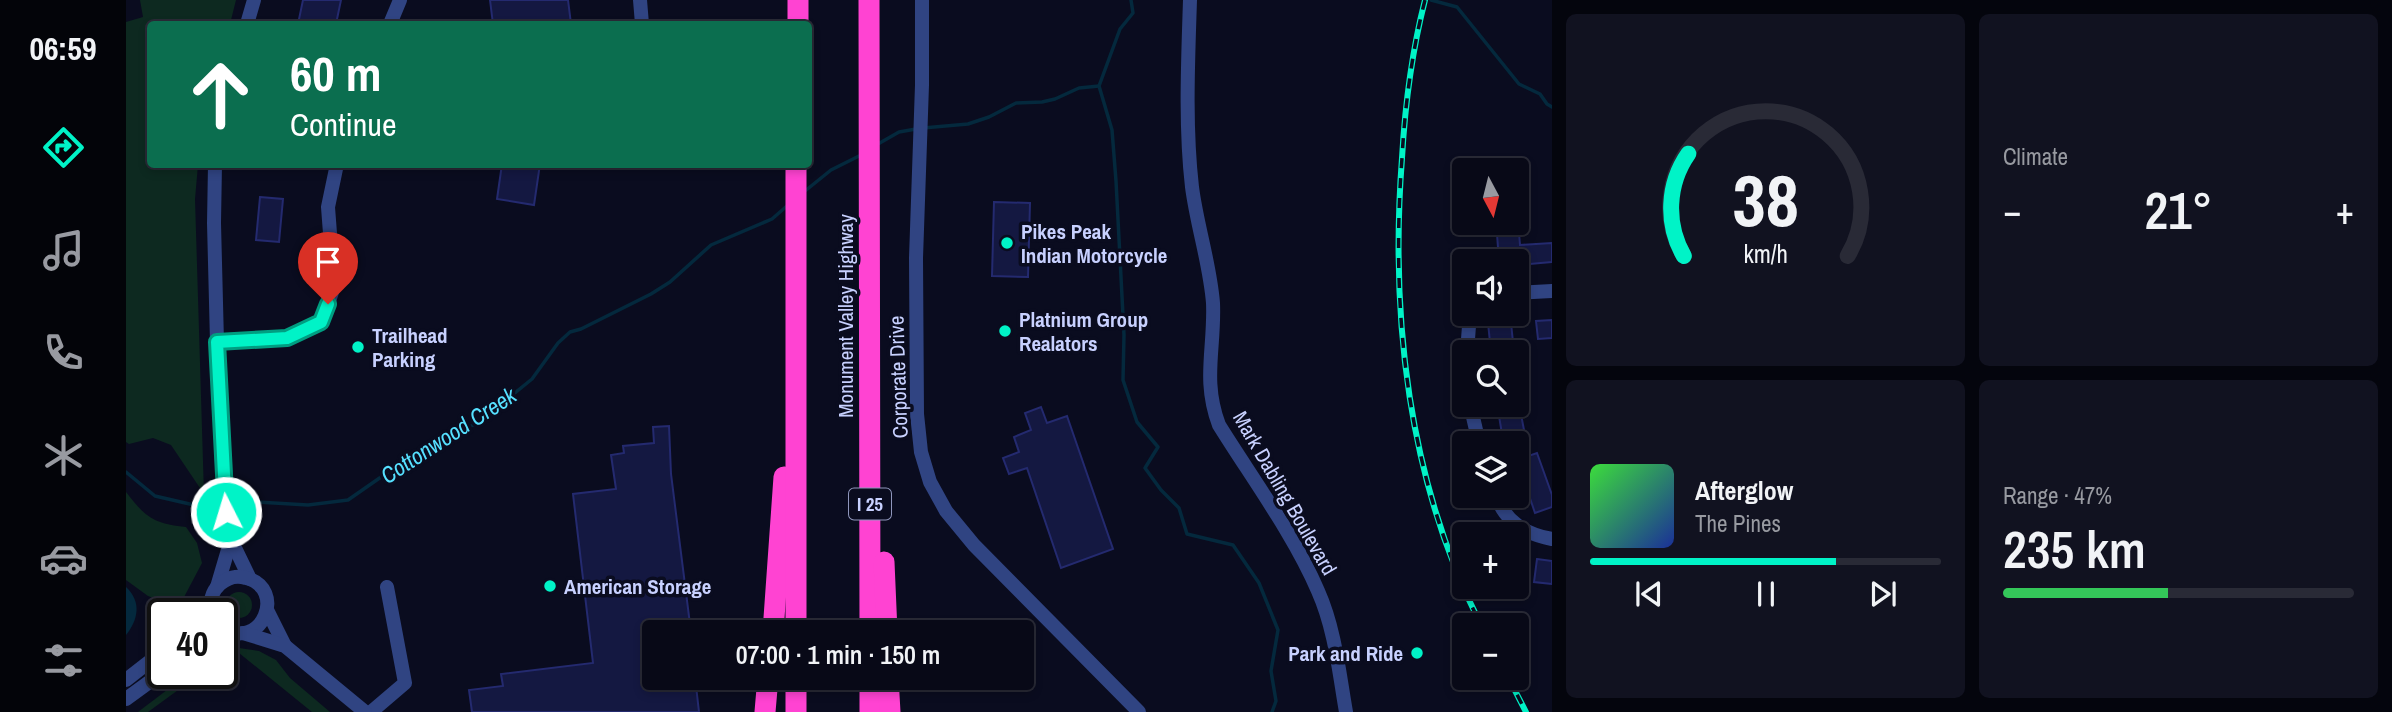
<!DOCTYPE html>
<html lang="en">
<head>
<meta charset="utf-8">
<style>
	body { margin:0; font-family:"Archivo Narrow",sans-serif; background:#111220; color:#f1f3f6; height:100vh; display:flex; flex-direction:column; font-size:26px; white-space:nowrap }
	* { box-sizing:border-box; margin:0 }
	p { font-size:23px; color:#989aa1 }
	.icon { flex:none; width:38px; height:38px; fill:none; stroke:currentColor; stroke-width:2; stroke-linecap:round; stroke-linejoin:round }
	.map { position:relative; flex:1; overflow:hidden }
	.side { display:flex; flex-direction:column; gap:14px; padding:14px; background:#04050d; width:840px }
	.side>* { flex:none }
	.top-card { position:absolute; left:21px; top:21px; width:665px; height:147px; border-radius:7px; box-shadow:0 4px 10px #0003,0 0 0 2px #292a36; background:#0b6e4f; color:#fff; overflow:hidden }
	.needle { width:46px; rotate:173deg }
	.tools { position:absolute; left:1326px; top:158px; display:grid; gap:14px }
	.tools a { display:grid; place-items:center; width:77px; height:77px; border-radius:7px; background:#080917; box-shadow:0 4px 10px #0003,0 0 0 2px #292a36; font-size:35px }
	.speed { position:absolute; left:21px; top:598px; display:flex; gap:14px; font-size:35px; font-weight:700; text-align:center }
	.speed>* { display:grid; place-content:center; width:91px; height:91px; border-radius:50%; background:#080917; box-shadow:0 4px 10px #0003,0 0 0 2px #292a36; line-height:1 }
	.speed .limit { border:4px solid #111; border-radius:10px; background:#fff; color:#111 }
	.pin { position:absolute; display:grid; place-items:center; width:60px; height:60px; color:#fff; margin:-72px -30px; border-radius:50% 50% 50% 0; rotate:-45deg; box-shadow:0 0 7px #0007 }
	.pin .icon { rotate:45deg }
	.me { position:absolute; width:77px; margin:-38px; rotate:355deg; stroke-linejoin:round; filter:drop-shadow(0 0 5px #0008) }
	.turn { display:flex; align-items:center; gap:24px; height:147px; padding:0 28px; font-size:32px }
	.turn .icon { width:91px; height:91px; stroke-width:2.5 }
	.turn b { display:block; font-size:49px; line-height:60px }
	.big { font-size:52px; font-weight:600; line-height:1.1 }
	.side .tile { flex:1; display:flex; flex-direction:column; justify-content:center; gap:10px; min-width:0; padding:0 24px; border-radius:10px; background:#111220 }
	.side .dial { align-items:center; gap:0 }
	.dial svg { height:182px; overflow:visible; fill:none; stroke:#292a36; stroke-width:7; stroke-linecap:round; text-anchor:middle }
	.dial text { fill:#f1f3f6; stroke:none }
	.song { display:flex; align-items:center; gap:21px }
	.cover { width:84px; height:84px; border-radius:10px; background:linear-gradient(135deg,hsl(120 70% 55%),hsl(230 70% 35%)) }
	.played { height:7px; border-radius:4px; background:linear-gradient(90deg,#00f3c7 70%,#292a36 70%) }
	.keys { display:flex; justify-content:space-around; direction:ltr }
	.heat { display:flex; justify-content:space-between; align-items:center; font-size:38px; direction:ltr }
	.charge { height:10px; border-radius:5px; background:linear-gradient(90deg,#34c759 47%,#292a36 0) }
	.side .tiles { flex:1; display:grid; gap:14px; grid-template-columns:repeat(2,1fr) }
	.trip { position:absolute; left:516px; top:620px; width:392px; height:70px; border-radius:7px; background:#080917; box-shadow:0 4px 10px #0003,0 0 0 2px #292a36; font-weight:600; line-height:70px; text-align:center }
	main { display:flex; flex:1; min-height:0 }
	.dock { display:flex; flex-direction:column; width:126px; justify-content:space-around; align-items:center; background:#030409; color:#989aa1 }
	.dock .icon { width:49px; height:49px }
	.dock .active { color:#00f3c7 }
	.dock b { font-size:32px; color:#f1f3f6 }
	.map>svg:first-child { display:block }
	.green { fill:#0d2920 }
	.water { fill:#04293d }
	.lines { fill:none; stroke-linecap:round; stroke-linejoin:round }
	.stream { stroke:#04293d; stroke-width:3.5 }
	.building { fill:#141841; stroke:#242a6f; stroke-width:2 }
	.minor { stroke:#304482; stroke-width:14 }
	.tertiary { stroke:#304482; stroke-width:14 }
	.motorway { stroke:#ff43d2; stroke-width:21 }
	.rail-casing { stroke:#00f3c7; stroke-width:6 }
	.rail { stroke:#0a0c1f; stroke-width:3.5; stroke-dasharray:10; stroke-linecap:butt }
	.route-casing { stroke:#009e81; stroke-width:18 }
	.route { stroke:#00f3c7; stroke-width:12 }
	.poi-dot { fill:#00f3c7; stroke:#0a0c1f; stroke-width:2.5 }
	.labels { text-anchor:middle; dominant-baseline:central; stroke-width:7; stroke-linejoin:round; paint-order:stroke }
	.shield { fill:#0a0c1f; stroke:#8f96bc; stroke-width:2 }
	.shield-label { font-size:19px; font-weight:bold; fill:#c8d1ff }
	.poi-label { font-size:21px; font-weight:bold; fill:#c8d1ff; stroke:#0a0c1f; text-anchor:start }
	.street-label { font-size:21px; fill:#c8d1ff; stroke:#0a0c1f }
	.water-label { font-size:23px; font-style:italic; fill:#56e0ff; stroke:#0a0c1f }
</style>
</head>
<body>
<main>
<nav class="dock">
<b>06:59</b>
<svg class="icon active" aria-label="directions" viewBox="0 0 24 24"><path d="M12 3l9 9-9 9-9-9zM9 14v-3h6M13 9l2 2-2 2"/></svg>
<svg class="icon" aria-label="music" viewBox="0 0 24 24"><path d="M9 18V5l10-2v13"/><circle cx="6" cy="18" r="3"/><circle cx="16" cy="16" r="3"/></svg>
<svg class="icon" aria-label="phone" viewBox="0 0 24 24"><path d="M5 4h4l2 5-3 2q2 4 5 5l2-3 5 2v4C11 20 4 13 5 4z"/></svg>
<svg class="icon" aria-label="climate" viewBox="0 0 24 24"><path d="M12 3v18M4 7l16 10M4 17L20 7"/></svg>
<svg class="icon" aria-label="car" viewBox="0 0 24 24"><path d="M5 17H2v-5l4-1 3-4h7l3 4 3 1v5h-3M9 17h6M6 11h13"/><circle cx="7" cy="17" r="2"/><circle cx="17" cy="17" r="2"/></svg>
<svg class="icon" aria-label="filters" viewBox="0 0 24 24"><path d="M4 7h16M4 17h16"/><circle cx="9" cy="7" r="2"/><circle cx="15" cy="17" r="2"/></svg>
</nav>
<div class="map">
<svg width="1426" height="712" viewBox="0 0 1426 712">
	<rect width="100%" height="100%" fill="#0a0c1f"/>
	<!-- green -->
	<g class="green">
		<path d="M14,0H110L104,24H24V164L72,165L69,199L78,494L45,445L27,438L3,444L0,442V22L17,17Z"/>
		<path d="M0,492C19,517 28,524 60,527L71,543L76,563L57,599L46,605L22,596L0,580Z"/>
		<circle cx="113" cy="605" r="13"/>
		<path d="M113,648L133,651L150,660L164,678L204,712H186L113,653L96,656V650Z"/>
		<path d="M62,674H74L22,712H12Z"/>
	</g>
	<!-- water -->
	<path class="water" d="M0,587C16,602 12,620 0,635Z"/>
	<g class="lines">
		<!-- stream -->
		<g class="stream">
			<path d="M1005,0L1007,13L994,29L973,86L986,130L990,181L998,335L997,380L1011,422L1032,447L1019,468L1035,490L1053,508L1061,534L1107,545L1133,583L1152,630L1145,671L1150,701L1146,712"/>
			<path d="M1305,0L1331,7L1393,84L1414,94L1421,104L1426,107"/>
			<path d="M797,128L842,124L863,117L890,103L916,102L929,99L953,88L973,86"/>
			<path d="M752,144L773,132L790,129"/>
			<path d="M679,191L705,170L737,154"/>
			<path d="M0,472L29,496L68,505"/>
			<path d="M131,502L182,505L222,500L301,445L352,423L406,379L432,343L444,332L455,329L525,294L544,282L585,245L646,219L662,205"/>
		</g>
	</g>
	<!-- building -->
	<g class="building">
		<path d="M177,0H215L210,24H172Z"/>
		<path d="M364,0H442L445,24H367Z"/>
		<path d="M376,164H414L408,205L371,199Z"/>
		<path d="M134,197L157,199L153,242L130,240Z"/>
		<path d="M868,202L904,203L902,277L866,276Z"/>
		<path d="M1393,233L1394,245L1426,243V262L1391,265V261H1373L1371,234Z"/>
		<path d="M1361,313H1384L1388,352H1365Z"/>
		<path d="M1426,320V338L1412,339L1410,321Z"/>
		<path d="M1371,404H1393L1398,430L1376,434Z"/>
		<path d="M915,407L921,423L941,416L987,549L935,568L901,468L883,474L877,458L893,452L888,437L905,430L899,413Z"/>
		<path d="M543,426L545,474L565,632H528V677H569L573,712H346L343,690L377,686L375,674L467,663L447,494L490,489L485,455L498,453L497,446L528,443L527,427Z"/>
		<path d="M1411,453L1426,495V507L1409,513L1391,460Z"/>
		<path d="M1411,559L1426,561V584L1408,582Z"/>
	</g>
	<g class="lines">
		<!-- minor -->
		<g class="minor">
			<path d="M514,0L516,24"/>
			<path d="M264,24L274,0"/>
			<path d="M1391,293L1426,291"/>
			<path d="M91,342L161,338L196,322L208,286L202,207L211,164"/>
			<path d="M1341,352L1344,313"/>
			<path d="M1344,404L1353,443"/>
			<path d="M1370,495C1379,522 1399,534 1426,539"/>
			<path d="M245,712L279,683L261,587"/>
		</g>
		<!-- tertiary -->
		<g class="tertiary">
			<path d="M796,0V85L790,258L791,414L795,452L804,482L820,511L848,545L1013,712"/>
			<path d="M1064,0C1062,62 1059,126 1066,187C1071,226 1084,264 1087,303C1089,348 1076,380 1093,425C1126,478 1168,535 1192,591C1209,629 1213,672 1220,712"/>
			<path d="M121,24L128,0"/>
			<path d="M89,164L88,223L91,342L97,489L104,543L91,587"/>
			<path d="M104,543L110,550L124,579"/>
			<path d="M141,610L159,646"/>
			<path d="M86,614C83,603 85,592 94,584C101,578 111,575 120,578C161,588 137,652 96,628"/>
			<path d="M117,633L159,646L239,712"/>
			<path d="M0,680L37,651"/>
			<path d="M0,699L37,672"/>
		</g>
		<!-- motorway -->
		<g class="motorway">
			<path d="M743,0L744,632"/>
			<path d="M672,24V0"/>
			<path d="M758,562L761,632"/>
			<path d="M647,632L658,477"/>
			<path d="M670,632V164"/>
			<path d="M670,677V712"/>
			<path d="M744,677V712"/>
			<path d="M762,677L764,712"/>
			<path d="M639,712L642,677"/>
		</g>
		<defs>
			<g id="rail">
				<path d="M1299,0C1286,51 1279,105 1276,158C1264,316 1282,481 1355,625"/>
				<path d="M1382,677L1400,712"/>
			</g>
		</defs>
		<!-- rail casing -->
		<use href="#rail" class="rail-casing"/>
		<!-- rail -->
		<use href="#rail" class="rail"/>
	</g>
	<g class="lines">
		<defs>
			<path id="route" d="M100,512L91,342L161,338L195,322L202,304"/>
		</defs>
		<!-- route casing -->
		<use href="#route" class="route-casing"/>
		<!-- route -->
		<use href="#route" class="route"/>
	</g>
	<!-- markers -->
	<g class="poi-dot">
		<circle cx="881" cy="243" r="7"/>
		<circle cx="879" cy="331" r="7"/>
		<circle cx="232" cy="347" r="7"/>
		<circle cx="424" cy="586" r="7"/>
		<circle cx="1291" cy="653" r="7"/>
	</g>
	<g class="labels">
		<!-- shield labels -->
		<rect class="shield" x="723" y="488.5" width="42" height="31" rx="5"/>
		<g class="shield-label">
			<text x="744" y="504">I 25</text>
		</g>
		<!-- poi labels -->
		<g class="poi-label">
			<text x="895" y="231">Pikes Peak<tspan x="895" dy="24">Indian Motorcycle</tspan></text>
			<text x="893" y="319">Platnium Group<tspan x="893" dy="24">Realators</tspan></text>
			<text x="246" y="335">Trailhead<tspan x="246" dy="24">Parking</tspan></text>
			<text x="438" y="586">American Storage</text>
			<text x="1277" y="653" text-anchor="end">Park and Ride</text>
		</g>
		<!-- street labels -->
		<g class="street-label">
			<text transform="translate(719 316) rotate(-90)">Monument Valley Highway</text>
			<text transform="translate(772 377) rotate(-92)">Corporate Drive</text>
			<text transform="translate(1159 493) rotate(60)">Mark Dabling Boulevard</text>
		</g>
		<!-- water labels -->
		<g class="water-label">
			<text transform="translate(322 435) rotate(-33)">Cottonwood Creek</text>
		</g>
	</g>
</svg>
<div class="tools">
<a><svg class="needle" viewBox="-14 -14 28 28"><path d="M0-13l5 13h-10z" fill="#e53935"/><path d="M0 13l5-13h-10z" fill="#989aa1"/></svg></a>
<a><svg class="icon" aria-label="sound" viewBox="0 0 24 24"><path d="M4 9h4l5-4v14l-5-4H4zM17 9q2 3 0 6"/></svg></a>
<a><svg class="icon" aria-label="search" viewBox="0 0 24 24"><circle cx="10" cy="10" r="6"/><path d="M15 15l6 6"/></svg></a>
<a><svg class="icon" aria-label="layers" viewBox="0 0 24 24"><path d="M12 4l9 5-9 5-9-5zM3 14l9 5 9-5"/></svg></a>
<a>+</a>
<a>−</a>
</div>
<div class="speed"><div class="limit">40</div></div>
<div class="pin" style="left:202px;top:304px;background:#d93025"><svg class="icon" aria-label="arrive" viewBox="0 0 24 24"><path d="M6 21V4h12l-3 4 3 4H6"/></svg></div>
<svg class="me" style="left:100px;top:512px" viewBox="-20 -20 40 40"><circle r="17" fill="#00f3c7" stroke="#fff" stroke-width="3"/><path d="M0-11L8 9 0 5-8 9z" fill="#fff"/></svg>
<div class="trip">07:00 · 1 min · 150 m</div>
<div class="top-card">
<div class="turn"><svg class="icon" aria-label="ahead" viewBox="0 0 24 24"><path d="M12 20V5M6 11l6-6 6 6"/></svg><div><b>60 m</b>Continue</div></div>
</div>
</div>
<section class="side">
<div class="tiles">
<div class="tile dial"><svg viewBox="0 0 100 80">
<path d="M14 69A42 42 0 1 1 86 69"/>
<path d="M14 69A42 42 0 0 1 16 24" stroke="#00f3c7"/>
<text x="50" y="56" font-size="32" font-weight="700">38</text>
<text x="50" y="72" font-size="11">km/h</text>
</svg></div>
<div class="tile"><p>Climate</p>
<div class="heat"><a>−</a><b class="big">21°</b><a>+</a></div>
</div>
<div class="tile">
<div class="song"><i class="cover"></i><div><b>Afterglow</b><p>The Pines</p></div></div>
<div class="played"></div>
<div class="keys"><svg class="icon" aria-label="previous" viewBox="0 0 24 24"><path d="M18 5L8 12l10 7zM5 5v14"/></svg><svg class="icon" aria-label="pause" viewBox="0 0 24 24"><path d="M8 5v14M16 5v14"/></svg><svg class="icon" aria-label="next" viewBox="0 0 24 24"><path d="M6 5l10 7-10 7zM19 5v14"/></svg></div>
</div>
<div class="tile"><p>Range · 47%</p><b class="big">235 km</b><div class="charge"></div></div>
</div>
</section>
</main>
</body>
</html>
